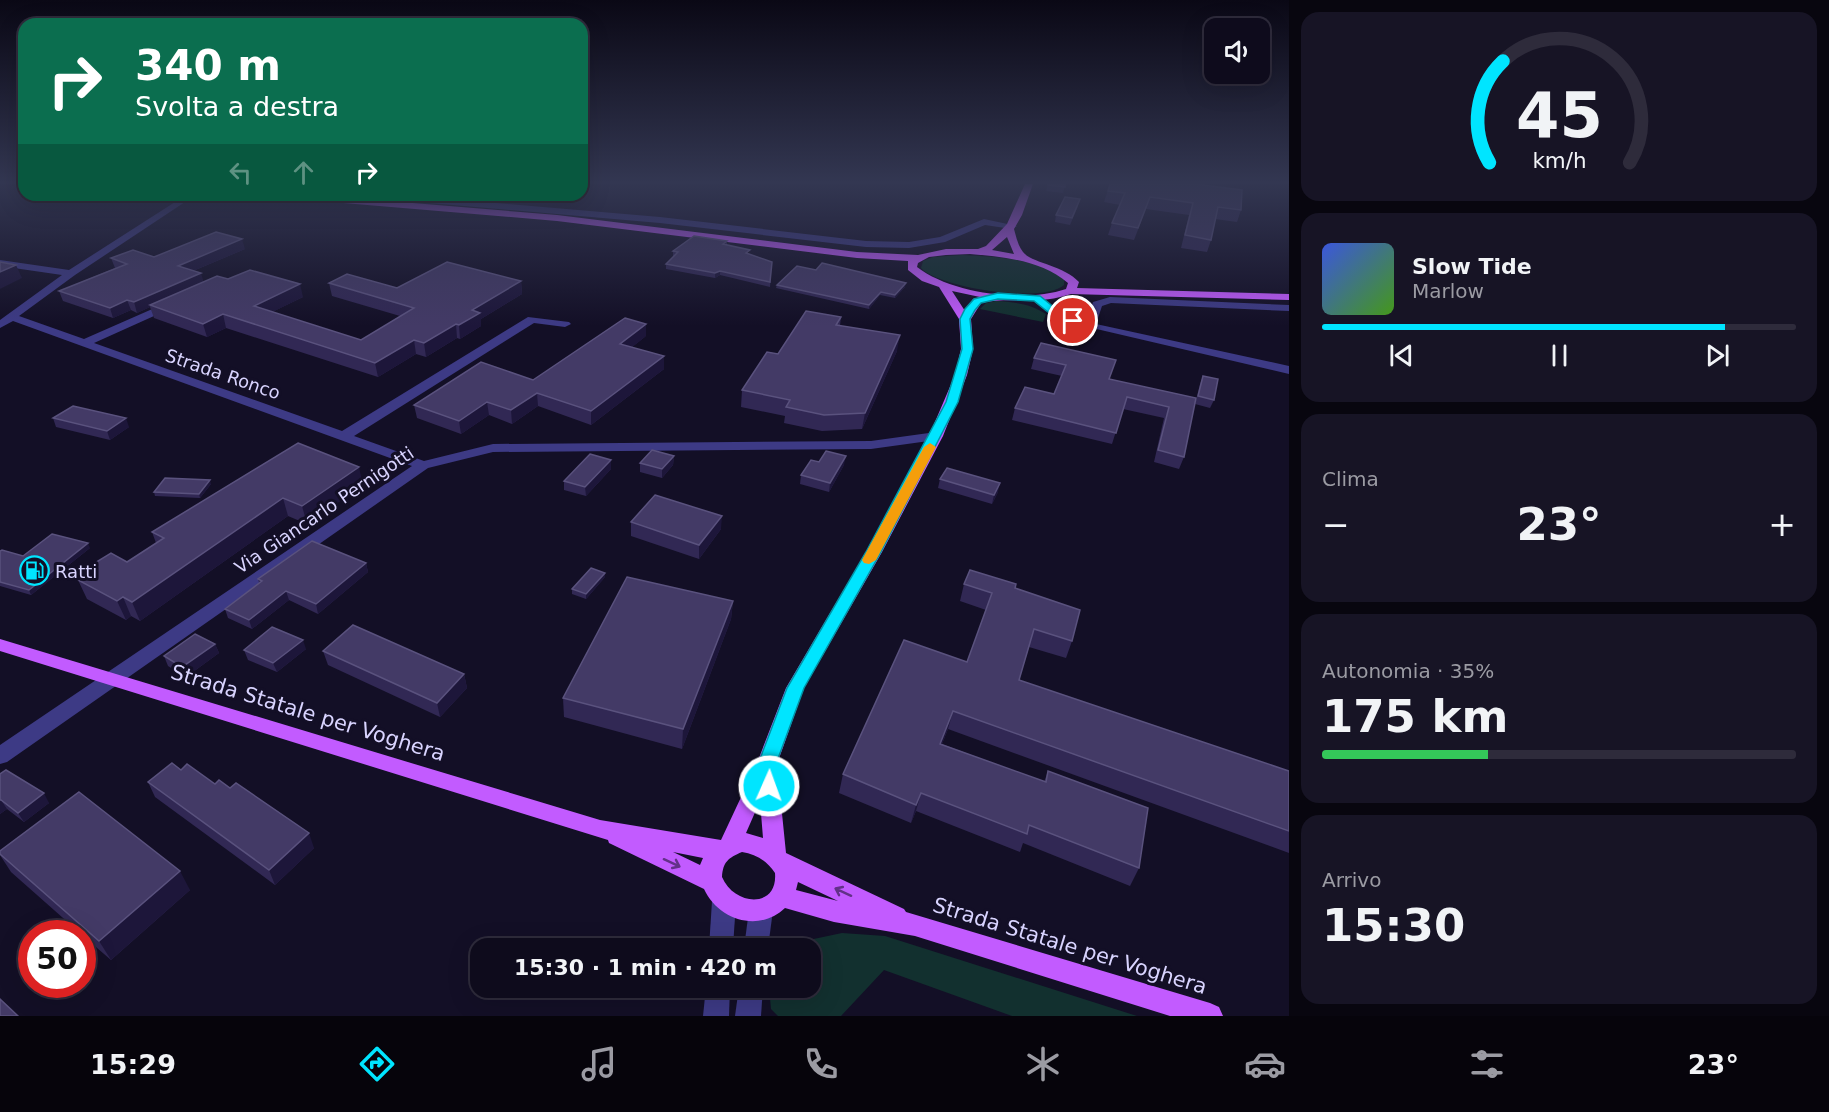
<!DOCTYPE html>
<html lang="it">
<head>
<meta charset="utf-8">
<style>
	body { margin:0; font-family:"DejaVu Sans",sans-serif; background:#171425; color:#f1f3f6; height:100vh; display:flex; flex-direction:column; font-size:22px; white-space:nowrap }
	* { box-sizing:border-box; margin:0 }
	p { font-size:20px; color:#9b9ba3 }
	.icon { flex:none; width:33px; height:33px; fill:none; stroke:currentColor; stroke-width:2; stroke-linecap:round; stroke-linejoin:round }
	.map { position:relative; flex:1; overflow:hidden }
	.sheet { display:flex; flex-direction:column; gap:12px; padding:12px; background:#08060f; width:540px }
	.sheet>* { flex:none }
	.guide { position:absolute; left:18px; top:18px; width:570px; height:183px; border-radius:18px; box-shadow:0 6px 24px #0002,0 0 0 2px #2e2b3b; background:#0b6e4f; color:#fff; overflow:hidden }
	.fabs { position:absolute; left:1204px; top:18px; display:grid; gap:12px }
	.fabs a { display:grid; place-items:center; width:66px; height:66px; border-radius:12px; background:#0e0b1c; box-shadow:0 6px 24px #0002,0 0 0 2px #2e2b3b; font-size:30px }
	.speed { position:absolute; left:18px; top:920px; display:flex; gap:12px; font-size:30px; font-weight:700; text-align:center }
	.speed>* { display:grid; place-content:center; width:78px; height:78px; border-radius:50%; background:#0e0b1c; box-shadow:0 6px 24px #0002,0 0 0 2px #2e2b3b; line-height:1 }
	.speed .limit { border:9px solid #d22; background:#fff; color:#111 }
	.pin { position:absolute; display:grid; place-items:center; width:51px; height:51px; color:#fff; margin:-26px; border:3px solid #fff; border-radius:50%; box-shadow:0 2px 6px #0007 }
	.me { position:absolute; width:66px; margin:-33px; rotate:2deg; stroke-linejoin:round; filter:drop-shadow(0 0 4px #0008) }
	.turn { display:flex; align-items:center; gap:21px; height:126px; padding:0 18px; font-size:27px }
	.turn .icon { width:78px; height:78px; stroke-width:2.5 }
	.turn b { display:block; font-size:42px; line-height:51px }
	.lanes { display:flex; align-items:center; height:57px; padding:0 18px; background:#0003; justify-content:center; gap:30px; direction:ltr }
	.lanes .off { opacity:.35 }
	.big { font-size:45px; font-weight:600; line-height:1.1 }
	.sheet .widget { flex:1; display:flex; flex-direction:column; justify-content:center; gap:9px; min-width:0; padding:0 21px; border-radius:18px; background:#171425 }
	.sheet .dial { align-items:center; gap:0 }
	.dial svg { height:156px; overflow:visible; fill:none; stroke:#2e2b3b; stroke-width:7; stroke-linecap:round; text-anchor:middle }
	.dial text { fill:#f1f3f6; stroke:none }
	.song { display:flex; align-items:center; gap:18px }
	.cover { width:72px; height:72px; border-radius:9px; background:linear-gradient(135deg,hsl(230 70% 55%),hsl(100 70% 35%)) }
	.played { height:6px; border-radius:3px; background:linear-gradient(90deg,#00e5ff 85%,#2e2b3b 85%) }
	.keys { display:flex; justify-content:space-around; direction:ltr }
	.heat { display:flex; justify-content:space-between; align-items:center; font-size:33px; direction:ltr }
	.charge { height:9px; border-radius:4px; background:linear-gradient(90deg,#34c759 35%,#2e2b3b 0) }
	.trip { position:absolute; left:470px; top:938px; width:351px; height:60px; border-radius:18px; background:#0e0b1c; box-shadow:0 6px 24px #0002,0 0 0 2px #2e2b3b; font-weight:600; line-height:60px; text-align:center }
	.menu { display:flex; height:96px; justify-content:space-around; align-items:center; background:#06040b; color:#9b9ba3 }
	.menu .icon { width:42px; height:42px }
	.menu .selected { color:#00e5ff }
	.menu b { font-size:27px; color:#f1f3f6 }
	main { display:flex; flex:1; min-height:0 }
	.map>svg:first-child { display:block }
	.green { fill:#12302f }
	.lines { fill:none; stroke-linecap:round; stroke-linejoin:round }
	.minor { fill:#3d3a85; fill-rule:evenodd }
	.major { fill:#c25bff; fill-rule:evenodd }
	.wall { fill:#312854 }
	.shaded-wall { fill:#1d163a }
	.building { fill:#433a66; stroke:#5a527e; stroke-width:1.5 }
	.oneway { stroke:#623188 }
	.route { fill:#00e5ff; stroke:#0095a6; stroke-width:1.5 }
	.slow { fill:#f59e0b }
	.labels { text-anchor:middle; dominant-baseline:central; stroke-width:6; stroke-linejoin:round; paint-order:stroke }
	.street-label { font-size:18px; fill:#d9d4ff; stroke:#130f26 }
	.poi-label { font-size:18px; fill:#d9d4ff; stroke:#130f26; text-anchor:start }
	.near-street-label { font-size:21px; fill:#d9d4ff; stroke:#130f26 }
</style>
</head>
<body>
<main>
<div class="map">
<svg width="1289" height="1016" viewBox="0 0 1289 1016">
	<rect width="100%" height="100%" fill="#130f26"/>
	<!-- green -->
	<g class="green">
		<path d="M963,255C995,257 1038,258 1064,279V285C1044,304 939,288 921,268L923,261L933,257Z"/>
		<path d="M996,301C1015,302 1031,304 1046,314L1043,322L980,309L986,303Z"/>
		<path d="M842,933L885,936L1137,1016H1012L884,970L841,1016H778L771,1009L769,987H810V948H796L809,940Z"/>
	</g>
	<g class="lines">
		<!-- minor -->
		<g class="minor">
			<path d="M186,195L194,196L75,275L19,316L84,339L166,303H174V307L94,343L342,431L528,317L569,322L571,324L565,327L534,323L354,436L424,461L493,444L871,441L936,432L943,436L936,440L871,449L493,452L428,468L7,762L0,764V745L412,466L13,321L0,328V320L62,275L0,266V260L69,270Z"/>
			<path d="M369,195H403L660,217L866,241L909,242L940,237L984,219L1017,226L1012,229L985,225L945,242L909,248L866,247L660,223L373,198Z"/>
			<path d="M1036,295L1066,316L1086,322L1093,302L1110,297L1289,305V311L1111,303L1102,306L1096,324L1289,366V374L1058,320L1032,300V296Z"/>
			<path d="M724,890L732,893L736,901L733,948H709L712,901L716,893Z"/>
			<path d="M761,899L769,902L773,910L768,948H744L749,910L753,902Z"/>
			<path d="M706,987H730L729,1016H703Z"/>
			<path d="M739,987H763L761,1016H735Z"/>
		</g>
		<!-- major -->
		<path class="major" d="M1025,184H1033L1022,215L1014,229C1016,236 1018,246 1023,252C1031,263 1063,265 1079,282L1077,288L1289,294V300L1071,294C1036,306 1012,296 981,303L971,319L973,349L967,375L943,436L882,552L804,688L777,764L786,853L904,909L906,912L1210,1003L1219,1007L1223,1016H1170L915,936L834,922L785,908C759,933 718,920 704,889L609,843L608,840L0,651V639L600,820L721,840L757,763L786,688L866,552L929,436L955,375L961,349L959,319L939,287L922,281L908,270V261L857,258L557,221L284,198L280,195H315L557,215L857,252L918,255L946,249H978L986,246L1007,224ZM1007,237L1014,254L992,250ZM970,254C1004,257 1041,260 1068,283L1066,289C1024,303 952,294 917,267L918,263L929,257L946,255ZM952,291L980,297L973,299L965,311ZM760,801L763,838L746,833ZM673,852L703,858L700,865ZM742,852C756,854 767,861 775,873C778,909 734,906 722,877C723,862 728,858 742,852ZM798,882L838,901L796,890Z"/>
	</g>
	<!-- wall -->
	<g class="wall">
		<path d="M1048,184H1065L1063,193L1046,191Z"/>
		<path d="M1110,184L1241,210L1237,222L1215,219L1211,240L1207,252L1181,248L1189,215L1146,209L1134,240L1108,235L1112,223L1120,205L1104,202Z"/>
		<path d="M1078,206L1070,225L1055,222L1056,215Z"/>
		<path d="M727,241V245L750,254L772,262L770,287L720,275L715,278L666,269V264L674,256H673V251Z"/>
		<path d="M245,249L193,271L203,282L228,279L303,297L272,312L361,340L400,316L332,296L329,283L397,288L521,281L522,294L481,319V326L460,339L457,338L426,357L416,354L378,377L226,328L207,337L154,318L150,307L137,313L131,310L113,318L63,301L59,291L115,268L111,258L154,257Z"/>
		<path d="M777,285L905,287L895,298L880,295L869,309L776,288Z"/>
		<path d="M841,317L840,326L897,351L862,429L822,431L784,423L785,416L741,407L742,390L778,354Z"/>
		<path d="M646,336L632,347L664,369L591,425L538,406L512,424L489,415L461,434L417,418L414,405L533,380Z"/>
		<path d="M1041,343L1109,379L1196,398L1184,457L1179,469L1154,462L1164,418L1123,409L1112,444L1012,420L1015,408L1054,394L1062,376L1031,369L1034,358Z"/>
		<path d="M1203,376L1214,400L1210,408L1195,404L1200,384Z"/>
		<path d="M53,418L129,427L110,440L56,427Z"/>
		<path d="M298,443L363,485L307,524L288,516L140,621L131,616L126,620L87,599L78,580L87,574L85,569L127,562L156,543L152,532Z"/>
		<path d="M674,456L673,465L662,478L640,472V463Z"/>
		<path d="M611,460V469L586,496L564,490V481Z"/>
		<path d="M844,465L829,492L800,484L801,475Z"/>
		<path d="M940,479L998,492L992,504L938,488Z"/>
		<path d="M211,484L200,498L155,496L154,492Z"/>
		<path d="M631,522L721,529L699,559L631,536Z"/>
		<path d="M90,548L31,595L0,586V551L23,556Z"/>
		<path d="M366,563L368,572L318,614L289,600L252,629L228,618L225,609L259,583L258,579Z"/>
		<path d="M605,577L586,599L572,594V589Z"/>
		<path d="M964,584L1015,588L1072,641L1066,658L1029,647L1019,680L1289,771V853L948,729L942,744L1044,782L1048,771L1139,868L1130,886L1023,843L1020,852L916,811L911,823L839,793L843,774L967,662L986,610L960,601Z"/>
		<path d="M733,601L731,619L682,749L564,717L563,698Z"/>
		<path d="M215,644L219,653L186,677L168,666L164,656Z"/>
		<path d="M306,649L277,672L248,660L244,650Z"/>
		<path d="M323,651L464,674L467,688L440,717L328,665Z"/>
		<path d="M181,770L215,784L314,848L275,885L155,797L148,782Z"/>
		<path d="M0,774L49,803L24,822L7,809L0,814Z"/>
		<path d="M0,851L190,890L111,960L82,935V933H80L11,872L0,855Z"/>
	</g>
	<!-- shaded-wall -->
	<g class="shaded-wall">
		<path d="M242,239L245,249L181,276L178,266Z"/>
		<path d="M16,265L22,278L0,289V272Z"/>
		<path d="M720,271V275L715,278V273Z"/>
		<path d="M201,273L204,283L150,305V307L137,313L134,302Z"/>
		<path d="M521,281L522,294L481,319V326L460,339L459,325L472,310Z"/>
		<path d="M906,283L905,287L895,298V295Z"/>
		<path d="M300,284L303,297L258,319L254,306Z"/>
		<path d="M881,292L880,295L869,309V305Z"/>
		<path d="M127,300L131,310L113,318L110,308Z"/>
		<path d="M223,314L226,328L207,337L203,324Z"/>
		<path d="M456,324L457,338L426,357L424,343Z"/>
		<path d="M646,324V336L621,356L620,344Z"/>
		<path d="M900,335L897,351L862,429L865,413Z"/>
		<path d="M414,340L416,354L378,377L375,363Z"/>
		<path d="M664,356V369L591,425V411Z"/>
		<path d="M537,393L538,406L512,424L511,410Z"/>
		<path d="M487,402L489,415L461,434L459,421Z"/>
		<path d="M126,418L129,427L110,440L107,431Z"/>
		<path d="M674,456L673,465L662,478V469Z"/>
		<path d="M846,456L844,465L829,492L830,483Z"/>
		<path d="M611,460V469L586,496L585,487Z"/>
		<path d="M359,467L363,485L307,524L302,506Z"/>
		<path d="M210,480L211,484L200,498L199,494Z"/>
		<path d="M1000,483L998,492L992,504L994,495Z"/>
		<path d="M283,498L288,516L140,621L132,602Z"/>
		<path d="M722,516L721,529L699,559V545Z"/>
		<path d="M88,543L90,548L31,595L29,590Z"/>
		<path d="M366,563L368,572L318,614L316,604Z"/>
		<path d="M605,573V577L586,599V594Z"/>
		<path d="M286,591L289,600L252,629L249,620Z"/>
		<path d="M123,597L131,616L126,620L117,601Z"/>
		<path d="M733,601L731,619L682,749L683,729Z"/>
		<path d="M303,640L306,649L277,672L273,663Z"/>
		<path d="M215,644L219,653L186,677L182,667Z"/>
		<path d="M464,674L467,688L440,717L437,703Z"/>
		<path d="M953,711L948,729L935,762L940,744Z"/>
		<path d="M44,793L49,803L24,822L18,813Z"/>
		<path d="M921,793L916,811L911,823L916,805Z"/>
		<path d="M0,800H1L7,809L0,814Z"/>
		<path d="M309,833L314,848L275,885L269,870Z"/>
		<path d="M180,871L190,890L111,960L99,941Z"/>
	</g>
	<!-- building -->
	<g class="building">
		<path d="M1048,184H1065V187L1048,185Z"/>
		<path d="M1110,184H1195L1242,190L1241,210L1218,207L1211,240L1185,235L1193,203L1150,197L1138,228L1112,223L1125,193L1108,191Z"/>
		<path d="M1065,197L1080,199L1072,218L1056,215Z"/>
		<path d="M216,232L242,239L178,266L201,273L134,302L127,300L110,308L59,291L127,264L111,258L133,250L154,257Z"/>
		<path d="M694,236L727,241L723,244L750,250L746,253L772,262L770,282L720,271L715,273L666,264L678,252L673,251Z"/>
		<path d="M0,262L16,265L0,272Z"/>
		<path d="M447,262L521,281L472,310L480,313L459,325L456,324L424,343L414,340L375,363L223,314L203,324L150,305L217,276L228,279L250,270L300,284L254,306L361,340L414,308L329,283L347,274L397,288Z"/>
		<path d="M822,263L906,283L895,295L881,292L869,305L777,285L797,266L816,270Z"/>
		<path d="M806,311L841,317L836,325L900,335L865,413L824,415L786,407L790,400L742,390L767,352L778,354Z"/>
		<path d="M625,318L646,324L620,344L664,356L591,411L537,393L511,410L487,402L459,421L414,405L481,362L533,380Z"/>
		<path d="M1041,343L1116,360L1109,379L1196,398L1184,457L1158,450L1169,407L1127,397L1116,433L1015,408L1025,387L1054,394L1066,365L1034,358Z"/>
		<path d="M1203,376L1218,379L1214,400L1198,396Z"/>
		<path d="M73,406L126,418L107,431L53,418Z"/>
		<path d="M298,443L359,467L302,506L283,498L132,602L123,597L117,601L78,580L91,572L85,569L111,553L127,562L164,538L152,532Z"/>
		<path d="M652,450L674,456L662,469L640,463Z"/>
		<path d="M826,451L846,456L830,483L801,475L811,460L819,462Z"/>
		<path d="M590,454L611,460L585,487L564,481Z"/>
		<path d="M947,468L1000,483L994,495L940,479Z"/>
		<path d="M165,478L210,480L199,494L154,492Z"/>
		<path d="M655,495L722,516L699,545L631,522Z"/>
		<path d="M52,534L88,543L29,590L0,582V551L2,550L23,556Z"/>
		<path d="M312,541L366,563L316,604L286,591L249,620L225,609L262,581L258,579Z"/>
		<path d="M591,568L605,573L586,594L572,589Z"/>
		<path d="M970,570L1016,584L1015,588L1080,610L1072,641L1034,629L1019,680L1289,771V831L953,711L940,744L1046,782L1048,771L1148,808L1139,868L1029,825L1027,834L921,793L916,805L843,774L904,640L967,662L992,593L964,584Z"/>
		<path d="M627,577L733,601L683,729L563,698Z"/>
		<path d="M353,625L464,674L437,703L323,651Z"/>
		<path d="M272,627L303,640L273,663L244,650Z"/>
		<path d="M195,634L215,644L182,667L164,656Z"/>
		<path d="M172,763L181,770L187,764L215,784L219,780L230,788L236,783L309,833L269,870L148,782Z"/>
		<path d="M6,770L44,793L18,813L1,800H0V774Z"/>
		<path d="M79,792L180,871L99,941L0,854V851Z"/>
		<path d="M0,999L18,1016H0Z"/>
	</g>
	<!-- one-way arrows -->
	<defs><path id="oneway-shaft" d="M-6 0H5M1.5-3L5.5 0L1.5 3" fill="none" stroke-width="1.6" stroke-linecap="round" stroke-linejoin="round" transform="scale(1.5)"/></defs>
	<g class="oneway">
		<use href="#oneway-shaft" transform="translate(672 863) rotate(25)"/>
		<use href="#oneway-shaft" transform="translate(843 892) rotate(-155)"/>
	</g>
	<!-- sky -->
	<linearGradient id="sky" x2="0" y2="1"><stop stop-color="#0a0815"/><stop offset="0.56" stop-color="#333752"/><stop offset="1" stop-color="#333752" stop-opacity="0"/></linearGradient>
	<rect width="1289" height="326" fill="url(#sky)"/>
	<!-- route -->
	<path class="route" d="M998,293L1040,296L1065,316L1078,321L1073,324L1058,320L1034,301L998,299L981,303L975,310L970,319L973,349L958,402L881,552L804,688L776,764L778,786L776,792L769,794L762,792L758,764L787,688L866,552L946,402L962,349L960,319L965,309L974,299Z"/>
	<!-- slow -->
	<path class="slow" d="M930,443L936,447L876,560L869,564L864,563L862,560L924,447Z"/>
	<!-- icons -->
	<defs>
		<symbol id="fuel-ring" viewBox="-11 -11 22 22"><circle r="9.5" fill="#130f26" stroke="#00e5ff" stroke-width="1.5"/><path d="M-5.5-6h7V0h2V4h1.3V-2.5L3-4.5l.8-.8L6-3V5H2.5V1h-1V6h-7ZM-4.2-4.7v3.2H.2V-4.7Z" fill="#00e5ff"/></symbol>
	</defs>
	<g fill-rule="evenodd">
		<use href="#fuel-ring" x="18" y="554" width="33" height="33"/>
	</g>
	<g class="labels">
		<!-- street labels -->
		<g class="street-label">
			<text transform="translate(223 374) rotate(19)">Strada Ronco</text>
			<text transform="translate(324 510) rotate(-34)">Via Giancarlo Pernigotti</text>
		</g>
		<!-- poi labels -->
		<g class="poi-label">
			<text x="55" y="571">Ratti</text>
		</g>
		<!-- near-street labels -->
		<g class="near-street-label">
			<text transform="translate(308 713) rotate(17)">Strada Statale per Voghera</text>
			<text transform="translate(1070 946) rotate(17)">Strada Statale per Voghera</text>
		</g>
	</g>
</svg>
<div class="fabs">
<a><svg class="icon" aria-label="sound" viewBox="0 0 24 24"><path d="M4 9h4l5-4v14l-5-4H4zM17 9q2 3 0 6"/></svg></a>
</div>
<div class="speed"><div class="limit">50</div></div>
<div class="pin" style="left:1073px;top:321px;background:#d93025"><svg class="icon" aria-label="arrive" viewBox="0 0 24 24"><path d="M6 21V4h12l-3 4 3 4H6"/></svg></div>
<svg class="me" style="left:769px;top:786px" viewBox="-20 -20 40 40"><circle r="17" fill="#00e5ff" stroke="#fff" stroke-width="3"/><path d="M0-11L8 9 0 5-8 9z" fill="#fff"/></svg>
<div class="trip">15:30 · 1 min · 420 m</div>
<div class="guide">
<div class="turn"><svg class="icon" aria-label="right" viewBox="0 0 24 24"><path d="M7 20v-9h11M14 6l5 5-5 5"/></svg><div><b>340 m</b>Svolta a destra</div></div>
<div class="lanes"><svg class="icon off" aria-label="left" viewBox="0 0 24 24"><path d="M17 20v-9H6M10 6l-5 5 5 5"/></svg><svg class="icon off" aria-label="ahead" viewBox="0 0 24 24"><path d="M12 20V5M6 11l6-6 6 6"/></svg><svg class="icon" aria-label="right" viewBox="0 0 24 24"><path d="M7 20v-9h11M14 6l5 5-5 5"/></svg></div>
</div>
</div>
<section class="sheet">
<div class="widget dial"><svg viewBox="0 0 100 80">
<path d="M14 69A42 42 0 1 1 86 69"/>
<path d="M14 69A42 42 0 0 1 21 17" stroke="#00e5ff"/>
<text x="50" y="56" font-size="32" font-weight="700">45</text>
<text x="50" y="72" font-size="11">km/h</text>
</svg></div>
<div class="widget">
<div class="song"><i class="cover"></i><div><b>Slow Tide</b><p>Marlow</p></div></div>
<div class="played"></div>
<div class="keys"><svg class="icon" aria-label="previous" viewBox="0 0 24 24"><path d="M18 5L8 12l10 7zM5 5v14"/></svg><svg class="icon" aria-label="pause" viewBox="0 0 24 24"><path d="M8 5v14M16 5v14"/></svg><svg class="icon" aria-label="next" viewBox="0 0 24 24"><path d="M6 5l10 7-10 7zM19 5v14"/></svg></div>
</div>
<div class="widget"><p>Clima</p>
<div class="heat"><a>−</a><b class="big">23°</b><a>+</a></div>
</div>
<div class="widget"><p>Autonomia · 35%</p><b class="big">175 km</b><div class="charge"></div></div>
<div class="widget"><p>Arrivo</p><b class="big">15:30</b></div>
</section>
</main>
<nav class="menu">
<b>15:29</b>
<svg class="icon selected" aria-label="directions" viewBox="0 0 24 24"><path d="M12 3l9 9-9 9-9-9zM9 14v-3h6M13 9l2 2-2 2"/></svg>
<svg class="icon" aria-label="music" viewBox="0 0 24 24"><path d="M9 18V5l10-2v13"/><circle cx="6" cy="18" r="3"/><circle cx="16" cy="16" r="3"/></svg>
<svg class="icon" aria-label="phone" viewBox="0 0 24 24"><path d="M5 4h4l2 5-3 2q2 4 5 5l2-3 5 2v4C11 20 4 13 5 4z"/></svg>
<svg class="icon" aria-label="climate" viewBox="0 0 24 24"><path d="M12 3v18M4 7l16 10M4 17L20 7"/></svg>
<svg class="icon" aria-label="car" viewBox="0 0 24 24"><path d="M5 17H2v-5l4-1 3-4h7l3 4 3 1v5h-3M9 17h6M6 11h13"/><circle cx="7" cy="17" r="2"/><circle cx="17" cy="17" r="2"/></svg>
<svg class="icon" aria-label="filters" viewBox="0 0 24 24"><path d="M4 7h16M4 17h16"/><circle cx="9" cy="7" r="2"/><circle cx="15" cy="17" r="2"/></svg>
<b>23°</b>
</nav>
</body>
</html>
